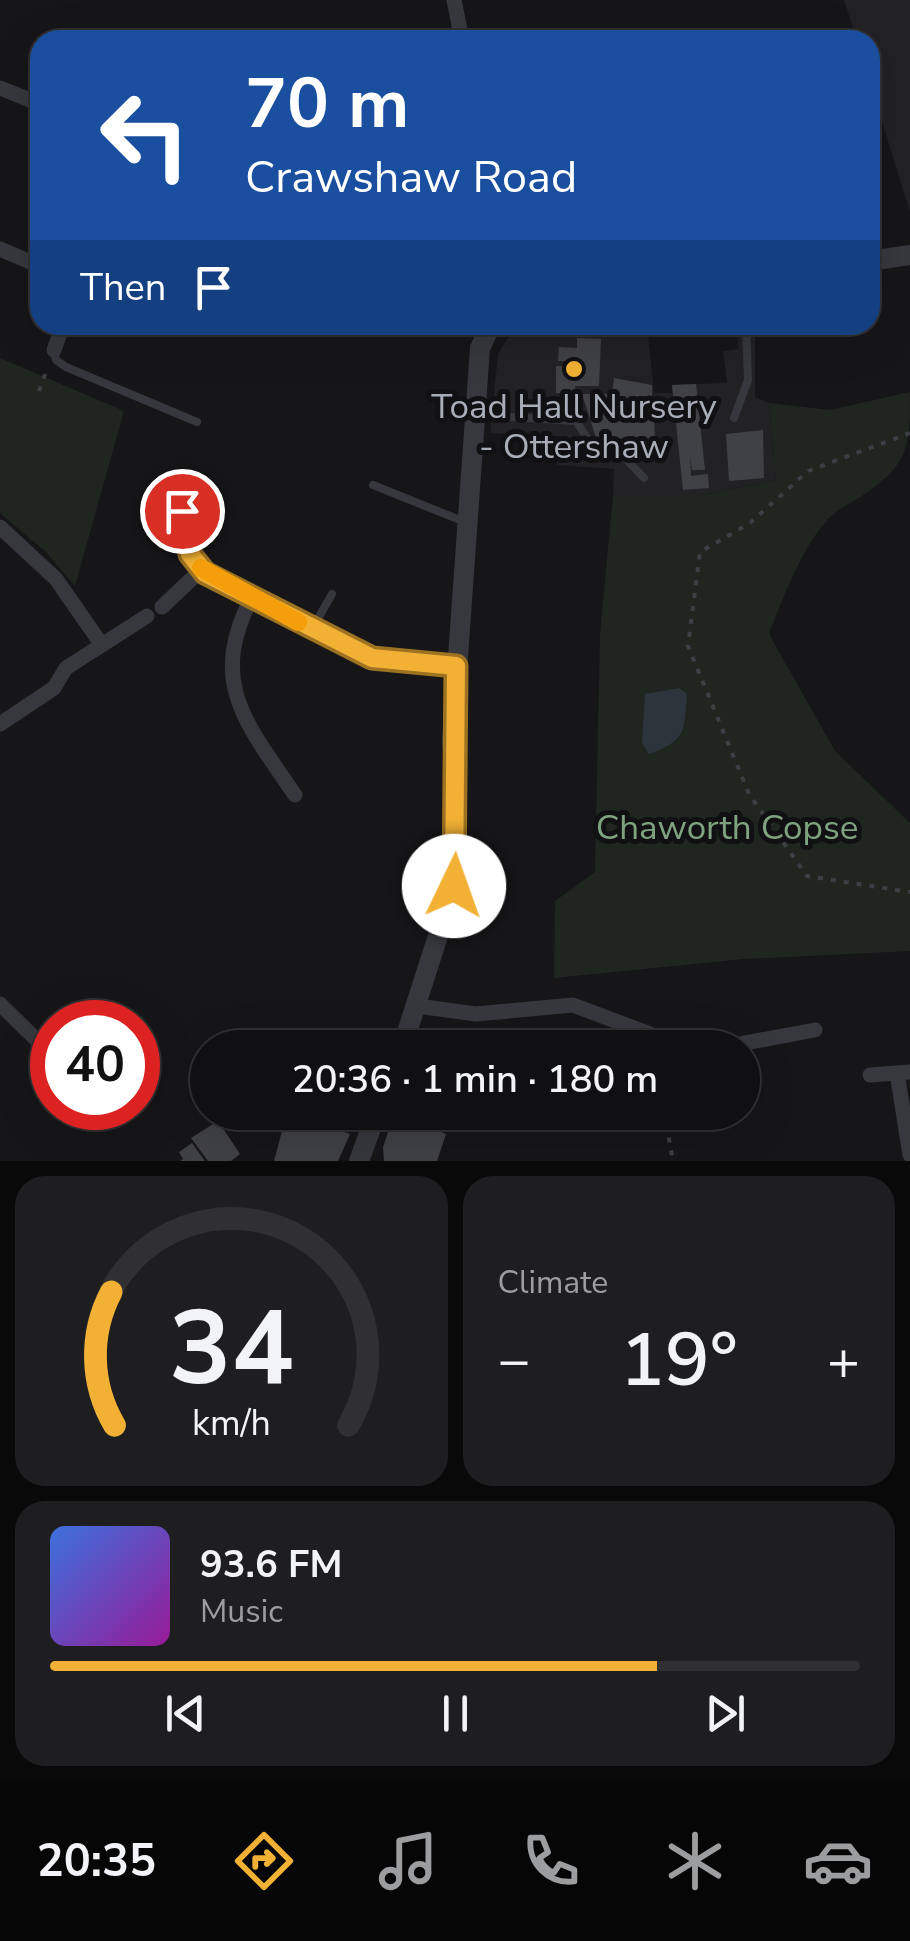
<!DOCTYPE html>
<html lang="en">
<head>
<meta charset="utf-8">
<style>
	body { margin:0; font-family:"Nunito Sans",sans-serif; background:#1e1e20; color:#f1f3f6; height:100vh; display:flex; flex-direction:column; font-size:38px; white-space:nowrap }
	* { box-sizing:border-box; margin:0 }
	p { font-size:32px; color:#9c9d9f }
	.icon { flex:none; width:55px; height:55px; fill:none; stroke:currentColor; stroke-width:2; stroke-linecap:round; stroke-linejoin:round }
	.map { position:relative; height:1161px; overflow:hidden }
	.drawer { display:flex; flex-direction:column; gap:15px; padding:15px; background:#09090a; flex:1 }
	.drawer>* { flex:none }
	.guide { position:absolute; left:30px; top:30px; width:850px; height:305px; border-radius:30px; box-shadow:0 10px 40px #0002,0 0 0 2px #303032; background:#1a4fa0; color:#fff; overflow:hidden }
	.speed { position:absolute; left:30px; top:1000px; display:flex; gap:20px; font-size:50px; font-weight:700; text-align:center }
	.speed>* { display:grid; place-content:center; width:130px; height:130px; border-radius:50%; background:#101012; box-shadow:0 10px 40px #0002,0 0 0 2px #303032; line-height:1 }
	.speed .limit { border:15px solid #d22; background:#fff; color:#111 }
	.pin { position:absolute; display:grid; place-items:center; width:85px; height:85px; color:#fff; margin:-42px; border:5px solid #fff; border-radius:50%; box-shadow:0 2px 10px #0007 }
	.me { position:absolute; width:110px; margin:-55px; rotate:3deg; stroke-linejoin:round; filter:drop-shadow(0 0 8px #0008) }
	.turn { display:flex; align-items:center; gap:35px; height:210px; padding:0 50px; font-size:45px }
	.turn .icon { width:130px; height:130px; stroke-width:2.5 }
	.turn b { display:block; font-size:70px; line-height:85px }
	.then { display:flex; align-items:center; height:95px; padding:0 50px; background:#0003; gap:20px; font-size:38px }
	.big { font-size:75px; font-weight:600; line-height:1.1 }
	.drawer .widget { flex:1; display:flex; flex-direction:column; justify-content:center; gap:15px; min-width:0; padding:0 35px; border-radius:30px; background:#1e1e20 }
	.drawer .dial { align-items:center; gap:0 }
	.dial svg { height:260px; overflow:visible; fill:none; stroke:#303032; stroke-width:7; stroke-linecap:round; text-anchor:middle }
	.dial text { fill:#f1f3f6; stroke:none }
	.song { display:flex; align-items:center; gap:30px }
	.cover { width:120px; height:120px; border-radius:15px; background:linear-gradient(135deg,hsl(220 70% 55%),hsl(300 70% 35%)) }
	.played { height:10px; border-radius:5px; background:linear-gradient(90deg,#f2b134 75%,#303032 75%) }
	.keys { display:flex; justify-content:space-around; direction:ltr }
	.heat { display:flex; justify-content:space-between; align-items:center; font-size:55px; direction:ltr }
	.drawer .tiles { flex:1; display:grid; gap:15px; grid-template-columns:1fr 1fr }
	.widget:last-child { grid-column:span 2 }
	.trip { position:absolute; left:190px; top:1030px; width:570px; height:100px; border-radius:50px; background:#101012; box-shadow:0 10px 40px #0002,0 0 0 2px #303032; font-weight:600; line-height:100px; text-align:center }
	.menu { display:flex; height:160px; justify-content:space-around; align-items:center; background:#060607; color:#9c9d9f }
	.menu .icon { width:70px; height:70px }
	.menu .active { color:#f2b134 }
	.menu b { font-size:45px; color:#f1f3f6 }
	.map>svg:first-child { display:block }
	.built { fill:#222225 }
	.green { fill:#1e261f }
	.water { fill:#2c353c }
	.building { fill:#404145 }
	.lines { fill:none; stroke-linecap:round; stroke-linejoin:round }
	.path { stroke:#3d3f44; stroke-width:4; stroke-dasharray:5 8; stroke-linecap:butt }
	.service { stroke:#37383d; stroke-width:8 }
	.minor { stroke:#37383d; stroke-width:15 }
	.tertiary { stroke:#37383d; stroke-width:20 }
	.route-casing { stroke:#9d7322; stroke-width:25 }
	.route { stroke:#f2b134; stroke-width:18 }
	.slow { stroke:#f59e0b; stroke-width:18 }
	.poi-dot { fill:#f2b134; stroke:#111113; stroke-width:4 }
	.labels { text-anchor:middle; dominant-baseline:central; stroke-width:10; stroke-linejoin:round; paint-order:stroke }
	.poi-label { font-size:35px; fill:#a8adb8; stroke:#111113 }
	.park-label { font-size:35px; fill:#7fa381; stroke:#111113 }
</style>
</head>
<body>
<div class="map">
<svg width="910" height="1161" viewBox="0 0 910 1161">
	<rect width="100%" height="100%" fill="#161618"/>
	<!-- built -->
	<g class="built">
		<path d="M844,0H910V212L870,83V40H857Z"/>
		<path d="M521,325H647L654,393H672V385L727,383L723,351L738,349L736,325H755V397L769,403L776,480L702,495H613L614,469L557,465L559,436L490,433L498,354L514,328Z"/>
	</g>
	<!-- green -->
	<g class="green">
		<path d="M0,358L124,411L75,586L45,551L0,513Z"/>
		<path d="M910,392C910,446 910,464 862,496C852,502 838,509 830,517C801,548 784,596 769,634L835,751L910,823V951L744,959L554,978L555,901L595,872L600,634L613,495H702L776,480L769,403L830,410Z"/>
	</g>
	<!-- water -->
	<path class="water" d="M679,688L687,694C684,731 687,740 649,754L642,743L645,694Z"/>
	<!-- building -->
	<g class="building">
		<path d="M577,338L601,339L599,386H575L576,393H556V366H576V361H558L559,347L577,348Z"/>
		<path d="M614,378L652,385V400L620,401L654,403L655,447L598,444L582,394H612Z"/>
		<path d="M696,384L705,470H692L690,457L691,476L708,474L709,488L683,490L672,385Z"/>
		<path d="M763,430L764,478L729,481L726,434Z"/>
		<path d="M287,1112L307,1114L306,1119L350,1134L338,1161H274Z"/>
		<path d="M400,1117L446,1134L437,1161H384L383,1147L393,1118L398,1121Z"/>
		<path d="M218,1121L240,1154L231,1161H208L191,1138Z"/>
		<path d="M192,1143L205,1161H180L183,1159L179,1152Z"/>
	</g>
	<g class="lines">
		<!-- path -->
		<g class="path">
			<path d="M39,391L47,369"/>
			<path d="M910,433L808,471L750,523L700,552L688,646L749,794L807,876L910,892"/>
			<path d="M664,1112L673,1161"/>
		</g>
		<!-- service -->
		<g class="service">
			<path d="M54,350L56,360L66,367L197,422"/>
			<path d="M478,415L576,421L594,448L622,455L644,478"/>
			<path d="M734,418L748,380L746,325"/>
			<path d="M373,485L465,522"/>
			<path d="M312,629L332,594"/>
		</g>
		<!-- minor -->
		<g class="minor">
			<path d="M454,0L462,40"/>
			<path d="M0,88L40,104"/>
			<path d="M0,249L40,266"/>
			<path d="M54,350L63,325"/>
			<path d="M182,511L190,554L205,573L372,659L456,665"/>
			<path d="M0,527L56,579L102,645"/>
			<path d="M252,597C207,683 247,724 295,795"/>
			<path d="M162,607L202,569"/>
			<path d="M0,724L54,688L66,668L147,616"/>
			<path d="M0,1004L52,1055"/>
			<path d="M417,1006L476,1014L573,1005L687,1048"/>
			<path d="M718,1048L815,1030"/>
			<path d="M897,1073L910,1155"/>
			<path d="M870,1075L910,1072"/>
			<path d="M38,1081L52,1072"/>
		</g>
		<!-- tertiary -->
		<g class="tertiary">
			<path d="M870,261L910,255"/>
			<path d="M402,1048L454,886L457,792L452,741L480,348L491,325"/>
			<path d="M359,1161L377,1112"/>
		</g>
	</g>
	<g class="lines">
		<defs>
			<path id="route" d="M182,511L190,554L205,573L372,658L456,666L454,886"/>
		</defs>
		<!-- route casing -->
		<use href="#route" class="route-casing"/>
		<!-- route -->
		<use href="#route" class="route"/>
		<!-- slow -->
		<path class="slow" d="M201,568L298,622"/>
	</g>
	<!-- markers -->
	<circle class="poi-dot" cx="574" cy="369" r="10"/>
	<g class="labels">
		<!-- poi labels -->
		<g class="poi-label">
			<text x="574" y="406">Toad Hall Nursery<tspan x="574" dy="40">- Ottershaw</tspan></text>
		</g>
		<!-- park labels -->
		<g class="park-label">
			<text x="727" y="827">Chaworth Copse</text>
		</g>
	</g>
</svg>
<div class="speed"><div class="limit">40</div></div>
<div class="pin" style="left:182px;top:511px;background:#d93025"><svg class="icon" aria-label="arrive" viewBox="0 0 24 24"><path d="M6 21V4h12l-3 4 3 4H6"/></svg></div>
<svg class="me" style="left:454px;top:886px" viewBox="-20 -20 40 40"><circle r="19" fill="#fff"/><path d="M0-13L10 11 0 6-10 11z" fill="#f2b134"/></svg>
<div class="trip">20:36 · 1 min · 180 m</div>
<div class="guide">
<div class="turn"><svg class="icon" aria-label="left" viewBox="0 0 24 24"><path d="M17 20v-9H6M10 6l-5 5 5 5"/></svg><div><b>70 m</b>Crawshaw Road</div></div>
<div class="then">Then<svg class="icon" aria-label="arrive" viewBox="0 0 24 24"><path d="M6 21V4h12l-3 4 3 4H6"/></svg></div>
</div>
</div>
<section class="drawer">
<div class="tiles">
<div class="widget dial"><svg viewBox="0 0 100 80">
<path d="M14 69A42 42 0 1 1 86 69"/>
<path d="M14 69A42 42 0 0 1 13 28" stroke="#f2b134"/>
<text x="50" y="56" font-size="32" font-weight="700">34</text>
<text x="50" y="72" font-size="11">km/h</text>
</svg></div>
<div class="widget"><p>Climate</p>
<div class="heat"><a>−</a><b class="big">19°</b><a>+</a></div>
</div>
<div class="widget">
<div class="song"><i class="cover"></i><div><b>93.6 FM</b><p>Music</p></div></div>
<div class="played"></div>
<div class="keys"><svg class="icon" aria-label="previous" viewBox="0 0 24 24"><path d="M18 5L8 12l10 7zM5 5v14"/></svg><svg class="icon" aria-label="pause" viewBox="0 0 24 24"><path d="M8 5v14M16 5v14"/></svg><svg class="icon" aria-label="next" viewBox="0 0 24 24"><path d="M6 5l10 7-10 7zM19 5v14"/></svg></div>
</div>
</div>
</section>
<nav class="menu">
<b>20:35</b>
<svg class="icon active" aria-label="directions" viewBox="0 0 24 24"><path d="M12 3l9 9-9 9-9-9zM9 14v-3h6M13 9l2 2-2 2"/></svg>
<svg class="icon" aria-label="music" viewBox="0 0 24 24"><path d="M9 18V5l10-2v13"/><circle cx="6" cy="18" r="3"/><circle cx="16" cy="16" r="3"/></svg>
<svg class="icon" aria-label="phone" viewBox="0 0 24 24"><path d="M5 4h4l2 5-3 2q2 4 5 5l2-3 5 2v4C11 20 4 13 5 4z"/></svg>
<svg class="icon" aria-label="climate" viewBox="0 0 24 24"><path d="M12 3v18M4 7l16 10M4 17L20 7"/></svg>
<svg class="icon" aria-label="car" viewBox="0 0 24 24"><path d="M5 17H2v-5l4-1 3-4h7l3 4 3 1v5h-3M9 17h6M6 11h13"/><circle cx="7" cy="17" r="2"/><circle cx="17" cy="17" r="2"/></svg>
</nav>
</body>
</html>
